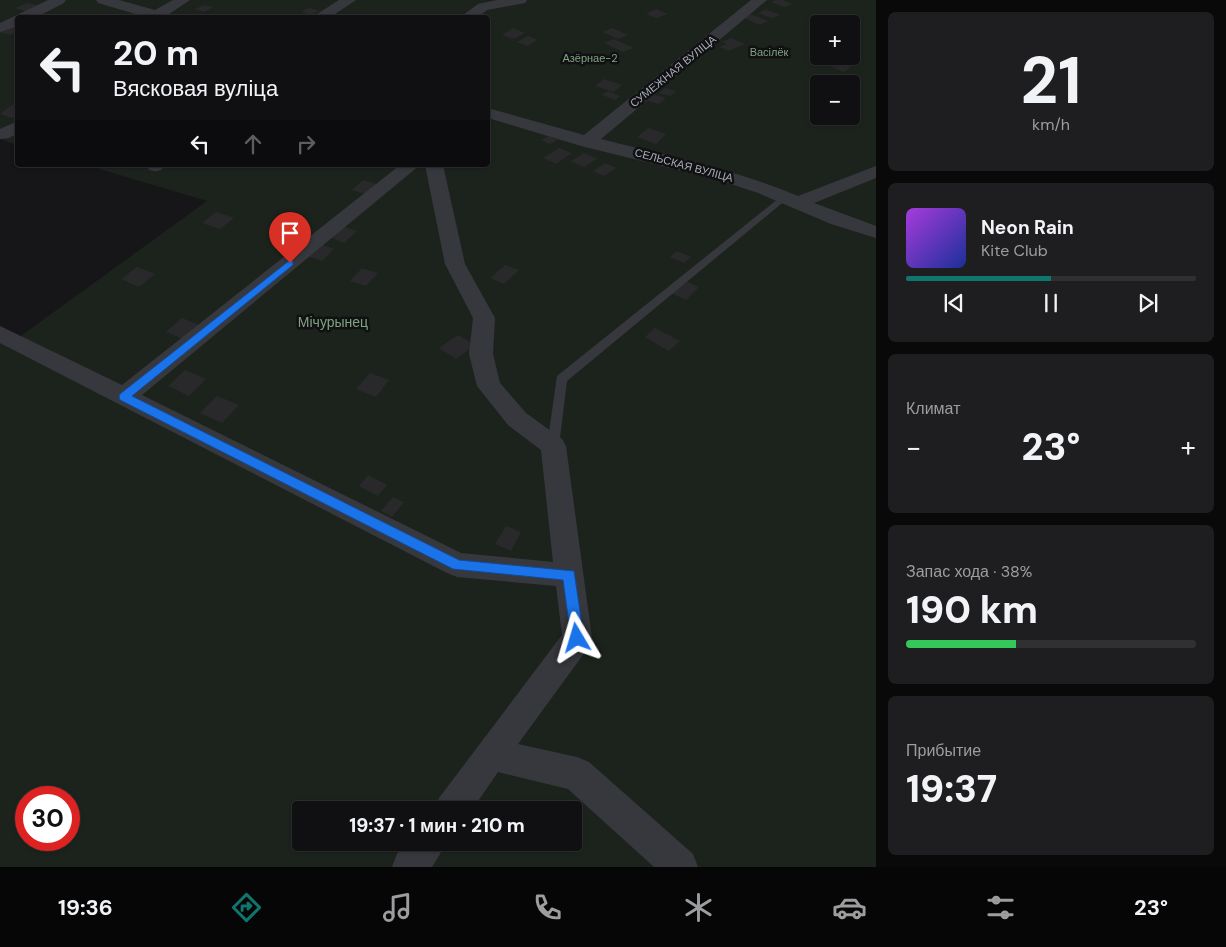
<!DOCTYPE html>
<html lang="ru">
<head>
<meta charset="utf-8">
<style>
	body { margin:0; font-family:"DM Sans",sans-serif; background:#1e1e20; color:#f1f3f6; height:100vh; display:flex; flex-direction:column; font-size:19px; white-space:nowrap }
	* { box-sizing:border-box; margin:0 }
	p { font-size:16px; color:#9c9d9f }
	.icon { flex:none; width:28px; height:28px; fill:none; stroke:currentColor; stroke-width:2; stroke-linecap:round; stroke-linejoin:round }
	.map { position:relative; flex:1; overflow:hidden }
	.drawer { display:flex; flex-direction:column; gap:12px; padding:12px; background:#09090a; width:350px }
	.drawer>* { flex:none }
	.hud { position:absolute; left:15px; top:15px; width:475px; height:152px; border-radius:5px; box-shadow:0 1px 4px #0004,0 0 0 1px #303032; background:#101012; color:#f1f3f6; overflow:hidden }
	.fabs { position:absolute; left:810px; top:15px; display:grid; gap:10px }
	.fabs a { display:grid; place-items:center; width:50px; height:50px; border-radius:5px; background:#101012; box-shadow:0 1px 4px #0004,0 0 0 1px #303032; font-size:25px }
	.speed { position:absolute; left:15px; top:786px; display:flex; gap:10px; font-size:25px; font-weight:700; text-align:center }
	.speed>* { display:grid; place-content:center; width:65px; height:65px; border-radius:50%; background:#101012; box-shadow:0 1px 4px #0004,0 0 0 1px #303032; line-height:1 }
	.speed .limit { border:8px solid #d22; background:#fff; color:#111 }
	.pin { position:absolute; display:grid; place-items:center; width:42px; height:42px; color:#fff; margin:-51px -21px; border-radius:50% 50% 50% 0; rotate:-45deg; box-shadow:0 0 5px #0007 }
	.pin .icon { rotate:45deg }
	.me { position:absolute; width:55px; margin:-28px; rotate:353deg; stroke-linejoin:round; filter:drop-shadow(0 0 4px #0008) }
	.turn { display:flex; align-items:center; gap:18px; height:105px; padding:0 15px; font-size:22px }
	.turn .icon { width:65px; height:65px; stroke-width:2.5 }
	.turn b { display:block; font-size:35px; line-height:42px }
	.lanes { display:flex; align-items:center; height:48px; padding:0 15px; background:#0003; justify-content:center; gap:25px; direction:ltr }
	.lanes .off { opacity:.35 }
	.big { font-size:38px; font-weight:800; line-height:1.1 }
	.drawer .widget { flex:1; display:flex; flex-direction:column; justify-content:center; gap:8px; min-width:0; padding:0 18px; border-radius:8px; background:#1e1e20 }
	.drawer .dial { align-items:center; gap:0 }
	.dial b { font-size:65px; line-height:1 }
	.song { display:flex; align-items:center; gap:15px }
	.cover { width:60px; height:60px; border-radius:8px; background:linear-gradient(135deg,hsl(280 70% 55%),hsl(230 70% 35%)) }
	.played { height:5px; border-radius:2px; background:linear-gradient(90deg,#0f766e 50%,#303032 50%) }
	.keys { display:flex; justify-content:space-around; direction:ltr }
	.heat { display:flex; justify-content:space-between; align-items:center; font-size:28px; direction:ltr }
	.charge { height:8px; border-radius:4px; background:linear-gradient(90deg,#34c759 38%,#303032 0) }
	.trip { position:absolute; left:292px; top:801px; width:290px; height:50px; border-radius:5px; background:#101012; box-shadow:0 1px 4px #0004,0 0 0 1px #303032; font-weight:800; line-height:50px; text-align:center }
	.tabs { display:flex; height:80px; justify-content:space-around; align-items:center; background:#060607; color:#9c9d9f }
	.tabs .icon { width:35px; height:35px }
	.tabs .active { color:#0f766e }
	.tabs b { font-size:22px; color:#f1f3f6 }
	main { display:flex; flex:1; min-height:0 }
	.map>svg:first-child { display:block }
	.green { fill:#1c231d; fill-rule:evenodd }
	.building { fill:#29292c }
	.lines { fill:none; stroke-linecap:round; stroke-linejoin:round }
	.lane { fill:#37383d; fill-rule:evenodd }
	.street { fill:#37383d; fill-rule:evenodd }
	.route { fill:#1a73e8; stroke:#114b97 }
	.labels { text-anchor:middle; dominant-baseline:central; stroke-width:5; stroke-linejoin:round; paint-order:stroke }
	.far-park-label { font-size:11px; fill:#7fa381; stroke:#111113 }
	.far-street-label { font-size:11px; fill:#a8adb8; stroke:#111113 }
	.park-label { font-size:14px; fill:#7fa381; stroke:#111113 }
</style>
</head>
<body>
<main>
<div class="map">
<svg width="876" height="867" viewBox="0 0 876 867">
	<rect width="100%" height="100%" fill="#161618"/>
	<!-- green -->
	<path class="green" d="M0,0H876V867H0V329L18,338L207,201L86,165H488V18H18L17,145L0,139ZM819,24H851V56H819ZM819,84H851V116H819ZM26,798H69V840H26ZM301,810H574V842H301Z"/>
	<!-- building -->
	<g class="building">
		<path d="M776,0H783L793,4L785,7L771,2Z"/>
		<path d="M27,3L37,5L25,11L15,8Z"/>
		<path d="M204,5L213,7L204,12L195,9Z"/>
		<path d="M309,8L320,11L311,15L301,12Z"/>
		<path d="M656,9L667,14L657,18L646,14Z"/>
		<path d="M766,9L780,15L772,18L758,13Z"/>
		<path d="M750,14L768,21L760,25L742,17Z"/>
		<path d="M18,24V31L10,35L0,32V30Z"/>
		<path d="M513,28L525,33L514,39L502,35Z"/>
		<path d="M612,28L628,35L618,39L603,32Z"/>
		<path d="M528,36L538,40L527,46L517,42Z"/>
		<path d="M731,38L745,44L729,51L719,47L727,44L722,42Z"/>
		<path d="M614,39L634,48L623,52L604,43Z"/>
		<path d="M836,61L851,67L844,72L828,65Z"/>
		<path d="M604,79L622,85L614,92L595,86Z"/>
		<path d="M665,88L676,91L670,96L659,93Z"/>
		<path d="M608,91L620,96L615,100L602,95Z"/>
		<path d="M651,94L666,98L659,104L645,100Z"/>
		<path d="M12,105L18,107V115L12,118L0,114Z"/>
		<path d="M648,128L666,134L656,144L637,137Z"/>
		<path d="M549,136L557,140L550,144L541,140Z"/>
		<path d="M559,148L572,153L556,164L543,158Z"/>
		<path d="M584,153L597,159L584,167L571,161Z"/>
		<path d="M605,163L616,168L604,176L593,171Z"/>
		<path d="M363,180L377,184L366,194L352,190Z"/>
		<path d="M216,212L234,218L220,229L202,223Z"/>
		<path d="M342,226L357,231L344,243L330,237Z"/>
		<path d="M294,229L313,235L300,247L281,240Z"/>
		<path d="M320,244L334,249L322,261L307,256Z"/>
		<path d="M677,251L691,257L684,263L670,257Z"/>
		<path d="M505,265L519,270L504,284L490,278Z"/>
		<path d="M137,267L155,274L139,287L121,279Z"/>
		<path d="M362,268L378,273L366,286L350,281Z"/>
		<path d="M685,281L699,287L686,300L671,293Z"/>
		<path d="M182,318L202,326L186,340L166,332Z"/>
		<path d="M655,328L680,341L669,351L645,337Z"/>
		<path d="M458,335L475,345L456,359L439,348Z"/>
		<path d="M185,370L206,379L189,396L168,386Z"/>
		<path d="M370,373L389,380L376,397L356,389Z"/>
		<path d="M217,396L239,405L222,423L200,413Z"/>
		<path d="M368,475L387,485L378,496L359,486Z"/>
		<path d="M393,497L404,502L392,517L381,511Z"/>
		<path d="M506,526L521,532L511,551L495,544Z"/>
	</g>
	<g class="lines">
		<!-- lane -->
		<path class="lane" d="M784,194L787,195V199L567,381L559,446L557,449H549L547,446L557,376Z"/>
		<!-- street -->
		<g class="street">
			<path d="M48,0H66L64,3L35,18H18V26L0,32V23Z"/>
			<path d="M96,0H119L155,10L173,0H190L169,14L174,18H149L98,3Z"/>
			<path d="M339,0H356L329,18H311Z"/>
			<path d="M497,0H527L525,3L487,10L477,18H459L478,4Z"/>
			<path d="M751,0H767L601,139C668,156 734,169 798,196L876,166V178L814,203L876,226V238L831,224L758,193L719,180L581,146L488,118V108L584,135Z"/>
			<path d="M18,121V133L9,138L0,139V129Z"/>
			<path d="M147,165H165C161,172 156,172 149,170Z"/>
			<path d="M400,165H420L142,395L461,553L553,562L541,450L508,425L477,386L469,354L473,318L445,264L425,165H443L465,264L495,318L493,354L500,383L526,413L562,439L566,446L592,638L588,648L518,744L577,757L589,762L693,854L698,867H654L568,789L498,772L472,810H434L439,798L562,635L556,586L457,577L447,573L0,343V326L122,385Z"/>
			<path d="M406,842H445L440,854L432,867H392L397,854Z"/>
		</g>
	</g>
	<!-- route -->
	<path class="route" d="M290,260L293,261V265L132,396L459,560L574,571L584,638L582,642L577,644L573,642L571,638L563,580L453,569L120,400L119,397L120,394Z"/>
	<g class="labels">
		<!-- far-park labels -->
		<g class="far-park-label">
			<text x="769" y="52">Васілёк</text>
			<text x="590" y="58">Азёрнае-2</text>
		</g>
		<!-- far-street labels -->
		<g class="far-street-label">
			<text transform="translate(673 71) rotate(-39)">СУМЕЖНАЯ ВУЛІЦА</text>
			<text transform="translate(684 165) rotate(15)">СЕЛЬСКАЯ ВУЛІЦА</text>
		</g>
		<!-- park labels -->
		<g class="park-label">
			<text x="333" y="322">Мічурынец</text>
		</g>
	</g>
</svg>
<div class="fabs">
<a>+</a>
<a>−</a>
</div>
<div class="speed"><div class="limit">30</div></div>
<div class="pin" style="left:290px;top:263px;background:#d93025"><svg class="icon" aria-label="arrive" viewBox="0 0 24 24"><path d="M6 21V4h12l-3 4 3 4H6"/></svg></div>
<svg class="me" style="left:577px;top:638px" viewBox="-20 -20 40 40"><path d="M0-17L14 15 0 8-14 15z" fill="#1a73e8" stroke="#fff" stroke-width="4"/></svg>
<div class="trip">19:37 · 1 мин · 210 m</div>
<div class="hud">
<div class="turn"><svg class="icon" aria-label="left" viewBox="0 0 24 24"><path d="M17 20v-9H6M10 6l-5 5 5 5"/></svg><div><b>20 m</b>Вясковая вуліца</div></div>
<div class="lanes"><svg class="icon" aria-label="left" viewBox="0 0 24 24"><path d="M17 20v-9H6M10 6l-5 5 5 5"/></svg><svg class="icon off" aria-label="ahead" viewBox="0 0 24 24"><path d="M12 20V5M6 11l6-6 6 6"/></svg><svg class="icon off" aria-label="right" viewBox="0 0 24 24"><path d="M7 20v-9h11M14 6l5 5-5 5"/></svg></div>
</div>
</div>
<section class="drawer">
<div class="widget dial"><b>21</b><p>km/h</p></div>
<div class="widget">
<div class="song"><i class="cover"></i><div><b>Neon Rain</b><p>Kite Club</p></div></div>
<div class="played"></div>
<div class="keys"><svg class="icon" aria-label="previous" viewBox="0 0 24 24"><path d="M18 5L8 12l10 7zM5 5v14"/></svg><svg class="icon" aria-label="pause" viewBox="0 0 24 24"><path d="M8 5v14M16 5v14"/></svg><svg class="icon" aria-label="next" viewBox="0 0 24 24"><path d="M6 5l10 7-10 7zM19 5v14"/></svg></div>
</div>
<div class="widget"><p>Климат</p>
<div class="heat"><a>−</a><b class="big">23°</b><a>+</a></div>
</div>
<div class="widget"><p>Запас хода · 38%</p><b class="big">190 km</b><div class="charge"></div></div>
<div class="widget"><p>Прибытие</p><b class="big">19:37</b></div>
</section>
</main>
<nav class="tabs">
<b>19:36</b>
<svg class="icon active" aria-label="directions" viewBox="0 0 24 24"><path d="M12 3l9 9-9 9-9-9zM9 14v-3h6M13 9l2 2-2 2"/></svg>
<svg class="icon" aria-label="music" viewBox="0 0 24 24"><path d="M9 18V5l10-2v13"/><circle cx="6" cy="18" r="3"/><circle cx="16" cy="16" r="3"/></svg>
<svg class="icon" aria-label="phone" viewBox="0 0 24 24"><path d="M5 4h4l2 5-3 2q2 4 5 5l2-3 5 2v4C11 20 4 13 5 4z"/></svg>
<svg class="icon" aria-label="climate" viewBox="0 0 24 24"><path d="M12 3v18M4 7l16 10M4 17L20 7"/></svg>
<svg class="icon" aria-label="car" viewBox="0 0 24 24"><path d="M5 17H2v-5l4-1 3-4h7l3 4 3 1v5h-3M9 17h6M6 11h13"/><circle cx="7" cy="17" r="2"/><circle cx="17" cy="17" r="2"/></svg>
<svg class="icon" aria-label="filters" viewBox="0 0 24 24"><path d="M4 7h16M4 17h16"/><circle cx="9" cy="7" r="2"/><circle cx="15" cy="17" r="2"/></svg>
<b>23°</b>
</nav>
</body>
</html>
